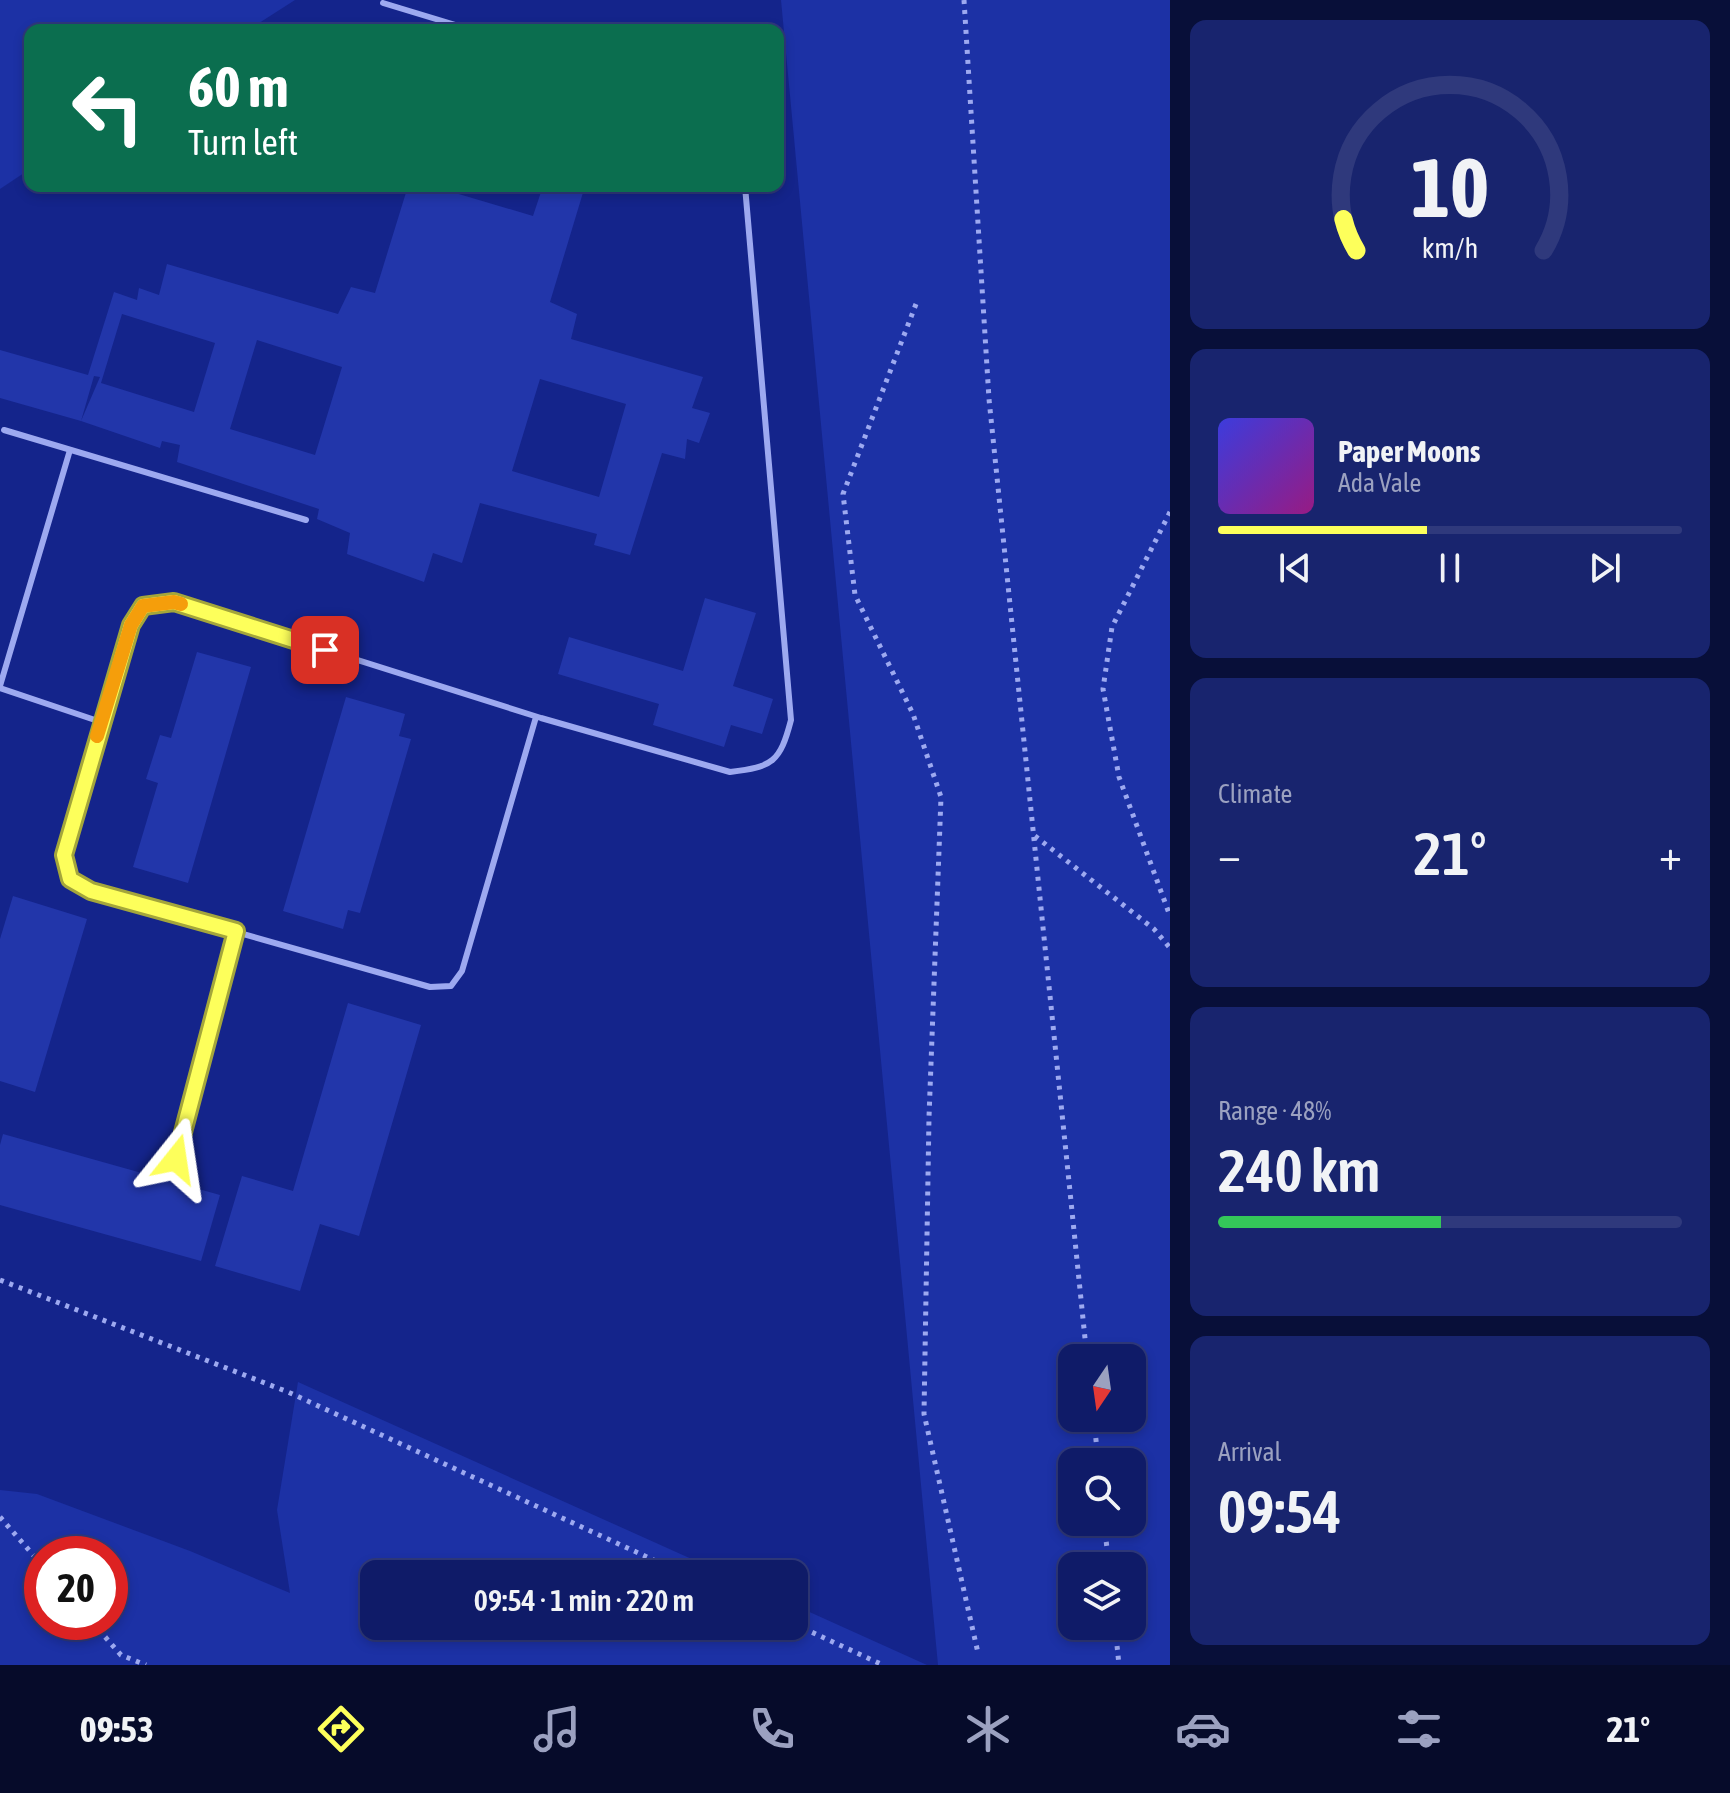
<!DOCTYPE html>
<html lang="en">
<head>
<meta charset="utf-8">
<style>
	body { margin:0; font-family:"Asap Condensed",sans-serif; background:#18246e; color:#f1f3f6; height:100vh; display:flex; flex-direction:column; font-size:30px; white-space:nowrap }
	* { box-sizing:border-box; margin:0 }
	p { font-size:26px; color:#9ba1c0 }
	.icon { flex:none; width:44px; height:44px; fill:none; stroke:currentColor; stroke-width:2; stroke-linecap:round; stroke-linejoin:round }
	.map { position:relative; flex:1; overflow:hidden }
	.details { display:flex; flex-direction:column; gap:20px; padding:20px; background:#080f39; width:560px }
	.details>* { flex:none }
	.guide { position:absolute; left:24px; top:24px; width:760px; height:168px; border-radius:16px; box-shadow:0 4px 12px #0003,0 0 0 2px #2f397c; background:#0b6e4f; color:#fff; overflow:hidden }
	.needle { width:52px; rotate:193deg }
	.controls { position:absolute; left:1058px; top:1344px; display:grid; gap:16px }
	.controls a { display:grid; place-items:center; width:88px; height:88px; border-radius:16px; background:#0f1b68; box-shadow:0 4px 12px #0003,0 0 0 2px #2f397c; font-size:40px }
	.speed { position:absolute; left:24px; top:1536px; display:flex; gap:16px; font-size:40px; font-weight:700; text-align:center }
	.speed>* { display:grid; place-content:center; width:104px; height:104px; border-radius:50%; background:#0f1b68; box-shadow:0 4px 12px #0003,0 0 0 2px #2f397c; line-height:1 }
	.speed .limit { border:12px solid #d22; background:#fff; color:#111 }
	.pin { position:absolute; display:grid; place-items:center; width:68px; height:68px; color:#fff; margin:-34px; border-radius:16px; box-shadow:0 4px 12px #0006 }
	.me { position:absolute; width:88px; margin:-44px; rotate:15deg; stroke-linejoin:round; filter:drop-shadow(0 0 6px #0008) }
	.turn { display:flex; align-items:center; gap:28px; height:168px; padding:0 32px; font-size:36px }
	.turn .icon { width:104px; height:104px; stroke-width:2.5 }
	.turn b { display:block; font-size:56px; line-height:68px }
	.big { font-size:60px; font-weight:600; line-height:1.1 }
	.details .widget { flex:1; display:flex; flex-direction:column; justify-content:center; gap:12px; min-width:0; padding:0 28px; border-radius:16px; background:#18246e }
	.details .dial { align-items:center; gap:0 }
	.dial svg { height:208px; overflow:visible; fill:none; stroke:#2f397c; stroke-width:7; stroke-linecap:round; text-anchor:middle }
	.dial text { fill:#f1f3f6; stroke:none }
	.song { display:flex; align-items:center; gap:24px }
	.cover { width:96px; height:96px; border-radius:12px; background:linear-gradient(135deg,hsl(240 70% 55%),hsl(310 70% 35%)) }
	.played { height:8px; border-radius:4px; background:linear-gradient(90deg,#fdff5b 45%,#2f397c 45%) }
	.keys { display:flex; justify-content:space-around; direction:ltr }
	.heat { display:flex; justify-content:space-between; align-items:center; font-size:44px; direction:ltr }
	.charge { height:12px; border-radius:6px; background:linear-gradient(90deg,#34c759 48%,#2f397c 0) }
	.trip { position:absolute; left:360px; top:1560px; width:448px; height:80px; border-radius:16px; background:#0f1b68; box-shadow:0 4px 12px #0003,0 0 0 2px #2f397c; font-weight:600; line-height:80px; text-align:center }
	.menu { display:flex; height:128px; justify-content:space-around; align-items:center; background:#060b2a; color:#9ba1c0 }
	.menu .icon { width:56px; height:56px }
	.menu .selected { color:#fdff5b }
	.menu b { font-size:36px; color:#f1f3f6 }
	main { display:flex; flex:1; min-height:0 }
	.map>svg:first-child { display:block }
	.green { fill:#1c31a5; fill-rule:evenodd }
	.building { fill:#2236aa; fill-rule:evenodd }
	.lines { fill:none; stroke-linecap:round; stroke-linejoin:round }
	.path { stroke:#9da9f0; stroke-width:5; stroke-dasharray:4 6; stroke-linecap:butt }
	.service { stroke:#9da9f0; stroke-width:6 }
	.route-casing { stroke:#a4a63b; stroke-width:20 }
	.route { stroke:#fdff5b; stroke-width:14 }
	.slow { stroke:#f59e0b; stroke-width:14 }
</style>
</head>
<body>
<main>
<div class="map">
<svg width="1170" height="1665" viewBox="0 0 1170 1665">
	<rect width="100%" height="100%" fill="#14248b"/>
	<!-- green -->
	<g class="green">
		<path d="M0,0H295L248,30H30V169L0,189Z"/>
		<path d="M781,0H1170V1665H938ZM1132,1358V1418H1072V1358ZM1132,1462V1522H1072V1462ZM1132,1566V1626H1072V1566Z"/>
		<path d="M298,1382L725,1574H374V1626H794V1605L927,1665H0V1490L37,1494L190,1551L290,1593L277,1510ZM110,1554V1622H42V1554Z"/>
	</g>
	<!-- building -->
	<g class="building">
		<path d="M408,186H455L452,192L533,216L543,186H585L550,302L577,314L571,339L703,377L692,408L710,413L699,443L687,439L685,459L662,453L630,555L594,545L597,534L480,503L462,563L433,553L424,582L347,554L350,533L317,519L319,509L177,462L180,445L162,441L160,448L81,421L100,377L94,376L81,421L0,398V350L88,375L114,292L137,300L139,288L159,295L167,264L338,314L351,287L375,293ZM122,314L215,343L194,412L101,383ZM257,340L342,367L315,455L230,429ZM540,379L626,404L599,497L512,471Z"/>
		<path d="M705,598L756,613L733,686L773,699L762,734L731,725L724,747L653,725L659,704L558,674L569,637L683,671Z"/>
		<path d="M197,652L251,667L188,883L133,867L158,783L146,779L160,735L171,738Z"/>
		<path d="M346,697L405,714L399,736L411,739L360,913L348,910L343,929L283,911Z"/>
		<path d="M13,896L87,919L35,1092L0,1081V939Z"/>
		<path d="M348,1003L421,1025L359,1236L320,1224L300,1291L215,1266L242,1176L293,1191Z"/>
		<path d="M3,1134L220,1195L201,1261L0,1205V1145Z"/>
	</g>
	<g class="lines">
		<!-- path -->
		<g class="path">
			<path d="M964,0L989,399L1087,1358"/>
			<path d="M916,304L843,494L855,595L913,714L941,797L929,1117L924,1414L978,1653"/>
			<path d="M1170,512L1112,627L1103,689L1119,777L1170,916"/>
			<path d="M1035,836L1154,929L1170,948"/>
			<path d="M0,1280L288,1392L684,1574"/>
			<path d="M1094,1418L1098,1462"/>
			<path d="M0,1517L42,1565"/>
			<path d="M1104,1522L1109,1566"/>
			<path d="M92,1622L121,1655L146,1665"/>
			<path d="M794,1624L883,1665"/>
			<path d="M1115,1626L1119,1665"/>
		</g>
		<!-- service -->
		<g class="service">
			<path d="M383,3L472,30"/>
			<path d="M4,430L306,520"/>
			<path d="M0,686L70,450"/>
			<path d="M0,688L101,722"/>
			<path d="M536,717L462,971L451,986L430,987L91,891L70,879L64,855L131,625L143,606L174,602L541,718L730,772C773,767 780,762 791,720L745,186"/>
			<path d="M176,1159L236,931"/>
		</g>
	</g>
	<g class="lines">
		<defs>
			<path id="route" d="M176,1159L236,931L91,891L70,879L64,855L131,625L143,606L174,602L325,650"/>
		</defs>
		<!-- route casing -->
		<use href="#route" class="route-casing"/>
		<!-- route -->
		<use href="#route" class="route"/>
		<!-- slow -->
		<path class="slow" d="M97,736L131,625L143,606L174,602L181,604"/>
	</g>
</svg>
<div class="controls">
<a><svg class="needle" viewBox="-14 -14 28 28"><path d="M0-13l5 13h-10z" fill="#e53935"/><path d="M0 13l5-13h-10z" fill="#9ba1c0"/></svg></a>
<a><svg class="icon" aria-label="search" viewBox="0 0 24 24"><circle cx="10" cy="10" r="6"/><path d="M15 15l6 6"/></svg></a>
<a><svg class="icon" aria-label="layers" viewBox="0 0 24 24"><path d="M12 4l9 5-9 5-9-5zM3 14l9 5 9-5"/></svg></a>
</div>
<div class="speed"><div class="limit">20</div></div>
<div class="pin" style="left:325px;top:650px;background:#d93025"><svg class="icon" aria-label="arrive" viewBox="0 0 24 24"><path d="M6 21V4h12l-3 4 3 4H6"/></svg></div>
<svg class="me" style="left:176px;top:1159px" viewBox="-20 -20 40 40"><path d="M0-17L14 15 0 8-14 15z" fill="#fdff5b" stroke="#fff" stroke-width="4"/></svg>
<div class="trip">09:54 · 1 min · 220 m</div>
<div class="guide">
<div class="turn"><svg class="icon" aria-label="left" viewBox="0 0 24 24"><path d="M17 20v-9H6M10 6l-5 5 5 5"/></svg><div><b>60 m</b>Turn left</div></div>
</div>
</div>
<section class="details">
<div class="widget dial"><svg viewBox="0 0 100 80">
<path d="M14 69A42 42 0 1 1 86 69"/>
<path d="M14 69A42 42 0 0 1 9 57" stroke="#fdff5b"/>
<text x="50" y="56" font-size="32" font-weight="700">10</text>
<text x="50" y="72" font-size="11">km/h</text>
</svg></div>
<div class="widget">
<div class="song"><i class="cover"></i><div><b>Paper Moons</b><p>Ada Vale</p></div></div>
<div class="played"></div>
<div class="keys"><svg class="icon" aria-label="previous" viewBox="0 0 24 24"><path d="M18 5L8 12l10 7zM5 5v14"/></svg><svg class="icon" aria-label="pause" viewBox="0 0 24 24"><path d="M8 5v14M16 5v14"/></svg><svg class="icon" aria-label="next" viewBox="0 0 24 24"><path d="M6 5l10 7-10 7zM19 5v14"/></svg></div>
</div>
<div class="widget"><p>Climate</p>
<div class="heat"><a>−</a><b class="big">21°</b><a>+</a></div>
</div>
<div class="widget"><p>Range · 48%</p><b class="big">240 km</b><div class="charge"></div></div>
<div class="widget"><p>Arrival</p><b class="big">09:54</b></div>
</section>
</main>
<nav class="menu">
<b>09:53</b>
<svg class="icon selected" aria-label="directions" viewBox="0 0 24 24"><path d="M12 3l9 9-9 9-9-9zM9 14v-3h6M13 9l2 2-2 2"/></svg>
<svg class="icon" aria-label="music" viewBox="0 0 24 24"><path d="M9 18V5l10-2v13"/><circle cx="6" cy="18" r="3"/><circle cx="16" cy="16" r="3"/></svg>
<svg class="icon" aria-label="phone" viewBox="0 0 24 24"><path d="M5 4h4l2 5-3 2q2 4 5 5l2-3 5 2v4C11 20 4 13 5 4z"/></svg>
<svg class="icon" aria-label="climate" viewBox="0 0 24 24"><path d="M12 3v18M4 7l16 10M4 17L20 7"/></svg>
<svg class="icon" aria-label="car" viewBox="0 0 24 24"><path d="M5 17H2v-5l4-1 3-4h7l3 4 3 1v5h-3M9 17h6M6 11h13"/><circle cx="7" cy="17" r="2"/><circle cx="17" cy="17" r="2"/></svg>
<svg class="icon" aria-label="filters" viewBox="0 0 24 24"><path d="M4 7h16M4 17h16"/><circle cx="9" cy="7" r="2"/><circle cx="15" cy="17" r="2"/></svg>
<b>21°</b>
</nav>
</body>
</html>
